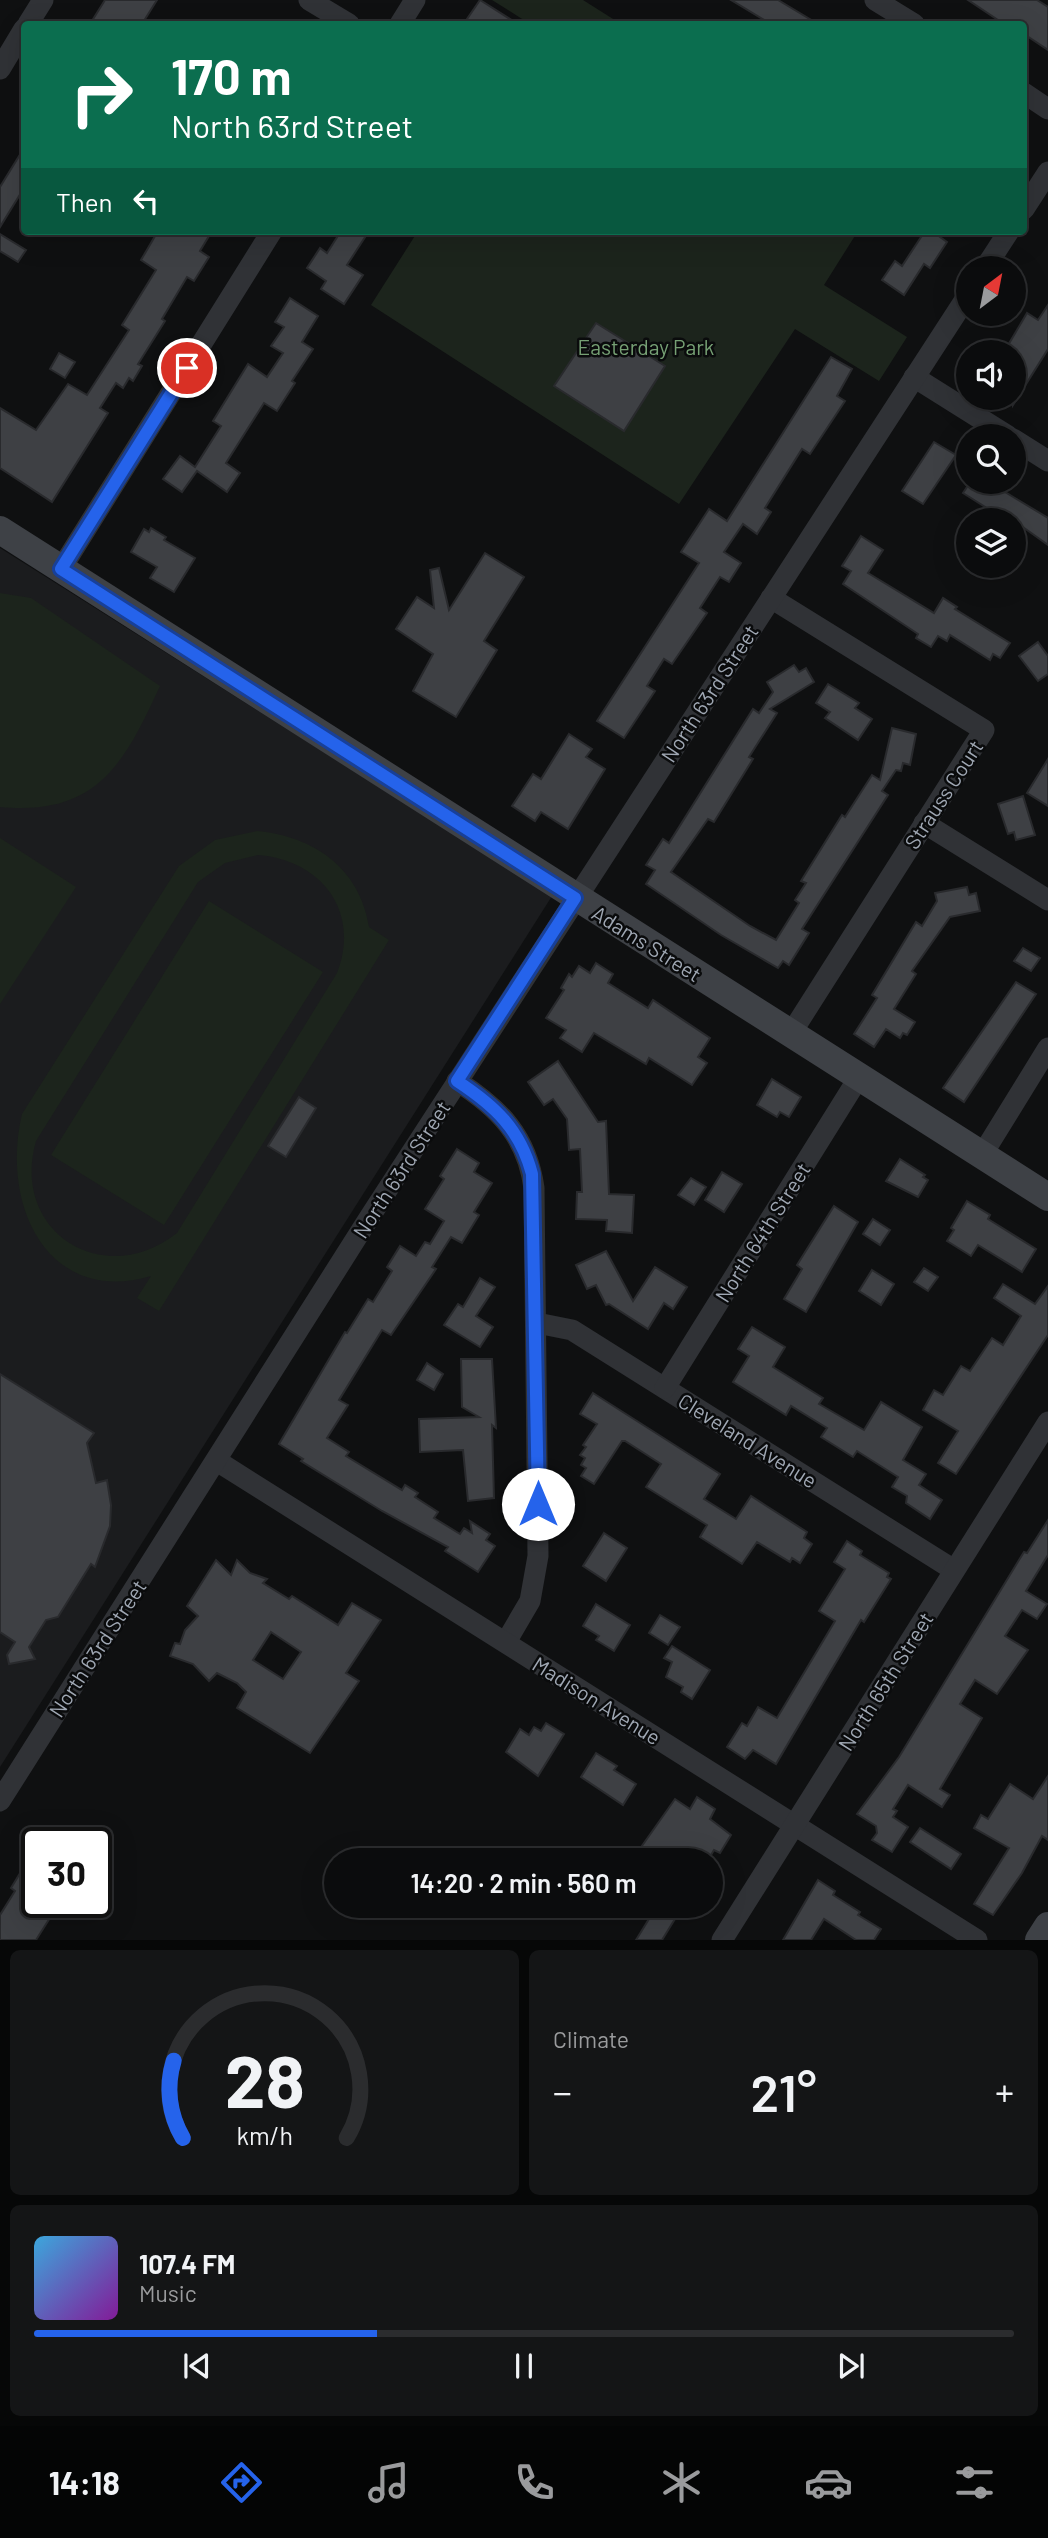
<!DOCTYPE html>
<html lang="en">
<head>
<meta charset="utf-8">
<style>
	body { margin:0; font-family:Barlow,sans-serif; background:#141516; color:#f1f3f6; height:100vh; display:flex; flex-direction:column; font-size:26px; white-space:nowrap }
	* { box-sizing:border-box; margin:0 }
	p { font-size:23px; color:#9a9b9d }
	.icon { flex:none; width:38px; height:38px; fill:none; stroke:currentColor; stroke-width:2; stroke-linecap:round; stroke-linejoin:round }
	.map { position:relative; height:1940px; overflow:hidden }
	.panel { display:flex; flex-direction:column; gap:10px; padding:10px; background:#060707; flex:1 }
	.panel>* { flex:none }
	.guide { position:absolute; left:21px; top:21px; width:1006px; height:214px; border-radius:7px; box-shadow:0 7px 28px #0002,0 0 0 2px #2b2c2e; background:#0b6e4f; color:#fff; overflow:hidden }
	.needle { width:46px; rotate:32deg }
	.buttons { position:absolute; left:956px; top:256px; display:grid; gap:14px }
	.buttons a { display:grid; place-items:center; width:70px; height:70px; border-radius:50%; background:#0b0c0d; box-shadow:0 7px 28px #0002,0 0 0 2px #2b2c2e; font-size:35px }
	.speed { position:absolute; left:21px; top:1827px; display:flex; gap:14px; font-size:35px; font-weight:700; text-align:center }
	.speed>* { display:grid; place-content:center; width:91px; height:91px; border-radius:50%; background:#0b0c0d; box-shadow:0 7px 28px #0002,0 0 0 2px #2b2c2e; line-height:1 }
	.speed .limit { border:4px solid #111; border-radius:10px; background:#fff; color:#111 }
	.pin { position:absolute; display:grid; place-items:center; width:60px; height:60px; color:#fff; margin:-30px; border:4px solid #fff; border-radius:50%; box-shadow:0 2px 7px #0007 }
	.me { position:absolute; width:77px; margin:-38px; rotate:0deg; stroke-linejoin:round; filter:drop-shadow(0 0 5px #0008) }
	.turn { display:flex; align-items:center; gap:24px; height:147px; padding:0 35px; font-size:32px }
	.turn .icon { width:91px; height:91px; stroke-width:2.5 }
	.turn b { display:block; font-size:49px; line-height:60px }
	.then { display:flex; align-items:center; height:66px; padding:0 35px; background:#0003; gap:14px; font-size:26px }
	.big { font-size:52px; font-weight:600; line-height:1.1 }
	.panel .widget { flex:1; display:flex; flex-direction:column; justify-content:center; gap:10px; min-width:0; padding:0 24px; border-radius:10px; background:#141516 }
	.panel .dial { align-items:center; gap:0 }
	.dial svg { height:182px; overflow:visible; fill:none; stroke:#2b2c2e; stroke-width:7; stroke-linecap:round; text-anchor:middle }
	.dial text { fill:#f1f3f6; stroke:none }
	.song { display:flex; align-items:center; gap:21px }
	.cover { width:84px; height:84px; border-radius:10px; background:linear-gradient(135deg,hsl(200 70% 55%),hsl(290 70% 35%)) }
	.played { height:7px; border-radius:4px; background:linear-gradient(90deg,#2563eb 35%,#2b2c2e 35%) }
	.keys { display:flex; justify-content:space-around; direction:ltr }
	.heat { display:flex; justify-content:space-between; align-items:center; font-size:38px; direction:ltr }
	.panel .tiles { flex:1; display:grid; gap:10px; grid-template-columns:1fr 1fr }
	.widget:last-child { grid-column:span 2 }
	.trip { position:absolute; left:324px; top:1848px; width:399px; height:70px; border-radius:35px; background:#0b0c0d; box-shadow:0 7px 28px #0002,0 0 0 2px #2b2c2e; font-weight:600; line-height:70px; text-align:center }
	.menu { display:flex; height:112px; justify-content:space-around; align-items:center; background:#040505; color:#9a9b9d }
	.menu .icon { width:49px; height:49px }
	.menu .selected { color:#2563eb }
	.menu b { font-size:32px; color:#f1f3f6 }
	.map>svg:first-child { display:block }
	.built { fill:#1b1c1e }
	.green { fill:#1c241c; fill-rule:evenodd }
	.building { fill:#3e4044; stroke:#292a2d; stroke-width:2; fill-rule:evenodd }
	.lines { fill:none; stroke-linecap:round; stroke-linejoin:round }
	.street { stroke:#303236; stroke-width:21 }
	.secondary { stroke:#3e4146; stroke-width:28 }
	.route-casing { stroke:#184099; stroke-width:18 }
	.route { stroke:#2563eb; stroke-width:12 }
	.labels { text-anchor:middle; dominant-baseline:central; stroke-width:5; stroke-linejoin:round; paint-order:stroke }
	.park-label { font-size:21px; fill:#76a074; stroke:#0a0b0c }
	.street-label { font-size:21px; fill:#9fa7b3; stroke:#0a0b0c }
</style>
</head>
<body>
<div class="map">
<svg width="1048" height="1940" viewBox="0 0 1048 1940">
	<rect width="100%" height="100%" fill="#0f1011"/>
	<!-- built -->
	<path class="built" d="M0,548L552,896L0,1767Z"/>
	<!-- green -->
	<g class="green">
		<path d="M492,0H583L621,24H530Z"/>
		<path d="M418,231H858L824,285L907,337L879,381L795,329L679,504L371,305Z"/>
		<path d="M0,593L31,598L160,686C124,764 97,816 0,807Z"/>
		<path d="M257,831C313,836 360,868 369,927L389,940L159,1311L137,1298L151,1276C49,1306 0,1207 22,1114L179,866L215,840ZM258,855C321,860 361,911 337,973L177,1233C104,1291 10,1232 36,1141L198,882L225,863Z"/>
		<path d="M0,838L76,887L0,1004Z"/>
		<path d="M209,901L323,972L164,1225L51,1155Z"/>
	</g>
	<!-- building -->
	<g class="building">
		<path d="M105,0H157L142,24H90Z"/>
		<path d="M480,0L518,24H475L467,19Z"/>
		<path d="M731,0H778L818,24H771Z"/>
		<path d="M968,0H1037L1048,7V50L1024,34V24H1004Z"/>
		<path d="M24,148V188L0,227V187Z"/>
		<path d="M158,231H212L200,251L209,257L194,281L187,277L162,319L165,321L138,364L142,366L133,381L129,378L123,388L116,383L100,408L108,413L52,502L0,468V408L36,430L68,384L87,395L129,330L122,325L156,270L141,260Z"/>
		<path d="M341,231H369L347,265L363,275L344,304L321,289L326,281L307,268L320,248L327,253Z"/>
		<path d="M925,231H944L940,237L947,242L930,268L924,264L904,295L882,280L895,261L902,266Z"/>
		<path d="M0,234L26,250L18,262L0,251Z"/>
		<path d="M290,298L318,316L302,342L313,349L292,381L295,383L277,411L264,403L226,463L240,473L227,492L197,471L182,492L163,479L180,456L195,467L221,426L213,421L248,364L267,377L283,353L271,346L284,327L275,322Z"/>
		<path d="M1048,305V349L1013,405V352H1004L1027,313L1038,320Z"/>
		<path d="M596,323L665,366L624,431L554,386Z"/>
		<path d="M59,353L75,362L65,378L50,369Z"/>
		<path d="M831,357L852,369L837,396L845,401L810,454L802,449L765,508L771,512L757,534L743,524L724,552L741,563L729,582L720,577L700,608L707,613L672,664L664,659L647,686L655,691L624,738L597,721L699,563L681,552L709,509L727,521Z"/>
		<path d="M934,442L956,455L923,504L902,491Z"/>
		<path d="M971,481H987L1048,518V545L1013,520L1001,517L963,493Z"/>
		<path d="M151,528L166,537L164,540L195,558L174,592L150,578L157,567L131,552L144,529L149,532Z"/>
		<path d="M861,536L883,550L868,573L934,613L943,598L957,607L955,609L1010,643L1000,658L993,654L990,660L950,635L947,641L938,636L931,647L916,638L918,634L843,584L851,571L842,566Z"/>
		<path d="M485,553L524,577L484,641L497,650L456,717L413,691L433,654L396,629L417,597L434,608L430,570L439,568L449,610Z"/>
		<path d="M1038,642L1048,656V674L1038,681L1019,656Z"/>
		<path d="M794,665L799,672L806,668L814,682L770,709L777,713L749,757L753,759L714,822L708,819L671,872L750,926L776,940L799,903L795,900L806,883L801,881L842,815L845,817L872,775L880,780L892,728L916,734L910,765L903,763L901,771L896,770L882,791L888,795L802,929L809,933L789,965L783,961L778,968L721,935L646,884L655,870L646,865L663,839L669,843L753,709L759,713L773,692L767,682Z"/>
		<path d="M828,684L859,703L855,708L872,719L858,740L825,718L830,712L816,703Z"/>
		<path d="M569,734L592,749L586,757L605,769L568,829L541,812L535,821L512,806L533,774L541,779Z"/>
		<path d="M1048,759V806L1027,793Z"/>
		<path d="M1023,796L1035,835L1016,840L1014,832L1008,834L998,804Z"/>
		<path d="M967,887L969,895L976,893L980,911L950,917L912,971L916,974L894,1009L915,1022L907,1035L903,1033L900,1038L886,1029L874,1047L854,1034L877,998L872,995L916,922L922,926L937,901L935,893Z"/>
		<path d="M1023,948L1040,958L1031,971L1014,961Z"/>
		<path d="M596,963L613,974L608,983L648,1008L653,1000L710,1038L698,1057L707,1063L692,1085L649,1058L646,1064L594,1033L582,1052L560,1038L566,1030L546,1018L564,990L561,988L569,974L572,977L579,966L590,973Z"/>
		<path d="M1016,982L1036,994L964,1102L943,1088Z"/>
		<path d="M558,1061L598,1122L606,1121L609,1194L634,1195L632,1233L606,1231L607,1220L576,1219L577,1192H582L580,1149L569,1150L567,1119L553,1099L544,1105L528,1082Z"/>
		<path d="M772,1079L801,1097L789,1117L780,1112L777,1117L757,1105Z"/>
		<path d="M299,1097L316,1108L286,1157L268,1146Z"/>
		<path d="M457,1149L479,1163L474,1172L492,1183L474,1212L479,1215L462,1243L451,1237L432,1267L436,1269L391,1335L382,1330L339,1400L348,1405L327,1438L349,1452L346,1456L402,1490L405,1485L418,1493L415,1497L438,1512L434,1518L460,1534L464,1528L472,1533L470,1521L490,1534L486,1540L495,1546L478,1572L445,1551L448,1547L382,1511L301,1461L303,1459L279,1444L345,1332L347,1333L368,1299L373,1302L392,1271L387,1267L400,1246L416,1256L425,1242L430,1244L444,1221L425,1209L444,1179L440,1176Z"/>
		<path d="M900,1159L925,1175L923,1177L928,1180L918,1197L886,1181Z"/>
		<path d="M722,1172L742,1184L724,1212L705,1200Z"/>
		<path d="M691,1178L706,1187L694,1205L678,1195Z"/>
		<path d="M967,1201L990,1215L988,1219L1036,1249L1022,1272L978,1245L971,1256L947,1241L954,1230L951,1228Z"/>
		<path d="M834,1206L858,1222L806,1312L784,1299L802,1269L797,1265Z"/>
		<path d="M873,1219L890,1230L880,1245L863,1234Z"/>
		<path d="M606,1251L633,1301L655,1267L687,1287L673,1309L664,1303L648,1329L609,1304L606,1305L596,1285L587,1289L576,1265Z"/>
		<path d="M924,1268L938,1277L928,1291L914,1282Z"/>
		<path d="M872,1270L894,1284L881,1305L859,1291Z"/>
		<path d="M480,1278L495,1287L476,1316L493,1327L480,1347L444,1325L458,1304L463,1307Z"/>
		<path d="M1003,1284L1035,1304L1048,1286V1335L956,1474L938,1463L958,1431L923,1410L934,1390L943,1395L961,1366L970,1371L992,1338L1003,1345L1021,1316L994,1298Z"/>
		<path d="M752,1327L785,1347L773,1367L823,1398L819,1404L864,1430L881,1402L922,1427L903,1460L926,1474L919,1485L942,1500L930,1519L906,1503L907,1496L892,1487L898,1477L857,1451L853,1457L821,1437L827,1428L791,1406L786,1415L733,1382L749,1356L738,1349Z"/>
		<path d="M461,1359H492L496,1428L492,1425L494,1498L468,1501L463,1450L420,1452L419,1419L479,1417L462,1407Z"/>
		<path d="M427,1363L443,1374L434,1390L417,1380Z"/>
		<path d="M0,1374L94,1433L87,1443L96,1483L107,1480L111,1505L110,1526L95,1567L91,1564L58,1617L46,1620L29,1647L35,1659L9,1664L7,1655L15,1642L0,1632Z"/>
		<path d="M593,1393L720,1474L704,1499L736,1519L751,1496L807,1532L804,1538L812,1544L800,1563L792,1558L790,1562L757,1542L742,1564L700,1537L707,1525L646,1487L661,1464L625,1441H622L594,1484L581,1476L586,1468L581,1465L585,1458L580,1455L586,1447L583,1445L597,1424L580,1414Z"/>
		<path d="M1048,1520V1555L1026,1591L1047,1604L1037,1619L1022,1610L1005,1636L1028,1650L997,1694L975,1680L960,1704L982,1718L940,1789L950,1795L942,1807L908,1785L893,1809L897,1811L893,1817L908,1827L892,1852L872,1840L877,1833L876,1826L857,1814L899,1757L1019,1560L1024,1552L1027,1553Z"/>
		<path d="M604,1533L627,1548L606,1581L583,1566Z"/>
		<path d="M847,1541L862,1551L860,1555L889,1573L887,1577L891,1579L864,1622L861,1620L776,1764L753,1750L745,1759L727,1747L742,1723L747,1726L758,1707L777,1718L835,1621L819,1611L845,1569L834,1562Z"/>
		<path d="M216,1560L231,1575L237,1560L250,1573L267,1579L263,1583L289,1599L292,1596L338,1625L352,1603L381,1620L346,1673L359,1681L310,1753L237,1708L246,1692L237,1683L217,1673L209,1681L193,1664L170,1656L175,1643L180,1644L185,1630L198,1616L187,1606ZM271,1632L301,1652L283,1679L253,1660Z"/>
		<path d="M596,1604L630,1625L614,1651L596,1640L599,1636L583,1626Z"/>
		<path d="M660,1615L680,1627L668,1645L649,1633Z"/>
		<path d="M672,1646L710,1670L692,1699L681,1692L683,1687L666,1677L672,1662L664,1658Z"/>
		<path d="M546,1723L564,1734L538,1776L506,1752L520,1729L529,1735L534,1727L541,1731Z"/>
		<path d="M596,1753L617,1766L614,1770L636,1784L623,1805L581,1777Z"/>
		<path d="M1048,1776V1840L1042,1836L1022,1873L993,1915L974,1904L1009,1848L974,1828L981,1815L988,1819L1010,1784L1033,1799Z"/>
		<path d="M697,1797L715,1809L710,1819L731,1835L720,1853L714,1850L708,1860H632L675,1799L690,1809Z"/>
		<path d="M920,1828L961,1854L951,1869L910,1842Z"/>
		<path d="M22,1870L37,1880V1902L55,1910L36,1940H0V1915L15,1891L11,1888Z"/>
		<path d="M818,1880L835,1891L833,1895L860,1912L858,1915L881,1929L874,1940H856L824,1919L811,1940H783Z"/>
		<path d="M657,1906H683L662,1940H636Z"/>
	</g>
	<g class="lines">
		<!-- street -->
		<g class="street">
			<path d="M309,0L349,24"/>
			<path d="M875,0L914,24"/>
			<path d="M28,24L43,0"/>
			<path d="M400,24L415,0"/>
			<path d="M0,69L24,29"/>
			<path d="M1024,93L1048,109"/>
			<path d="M1024,209L1048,172"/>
			<path d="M985,268L1009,231"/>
			<path d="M914,377L1008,436"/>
			<path d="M1013,439L1048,461"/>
			<path d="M61,569L272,231"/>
			<path d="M771,598L984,730L790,1035"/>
			<path d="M924,823L1048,900"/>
			<path d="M457,1081C499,1108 527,1136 534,1188L538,1556L530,1601L506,1642"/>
			<path d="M982,1155L1048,1048"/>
			<path d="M537,1323L572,1330L954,1570"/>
			<path d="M665,1388L859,1077"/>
			<path d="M217,1461L977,1940"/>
			<path d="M0,1801L369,1218L968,295"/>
			<path d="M722,1940L1048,1422"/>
		</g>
		<!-- secondary -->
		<g class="secondary">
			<path d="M0,530L1048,1197"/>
			<path d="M1039,1940L1048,1926"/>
		</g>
	</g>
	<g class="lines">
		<defs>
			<path id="route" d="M187,368L61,569L575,898L457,1081C495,1106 520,1129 532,1174L538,1504"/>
		</defs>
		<!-- route casing -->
		<use href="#route" class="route-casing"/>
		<!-- route -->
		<use href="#route" class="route"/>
	</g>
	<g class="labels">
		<!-- park labels -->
		<g class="park-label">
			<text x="646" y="346">Easterday Park</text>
		</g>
		<!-- street labels -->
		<g class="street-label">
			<text transform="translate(709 693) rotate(-57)">North 63rd Street</text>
			<text transform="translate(943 794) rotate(-57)">Strauss Court</text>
			<text transform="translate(647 943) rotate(32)">Adams Street</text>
			<text transform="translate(401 1169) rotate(-57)">North 63rd Street</text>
			<text transform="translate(762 1232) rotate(-58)">North 64th Street</text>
			<text transform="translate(748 1440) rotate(32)">Cleveland Avenue</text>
			<text transform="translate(97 1648) rotate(-57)">North 63rd Street</text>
			<text transform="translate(885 1681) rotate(-58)">North 65th Street</text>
			<text transform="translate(597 1700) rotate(32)">Madison Avenue</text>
		</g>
	</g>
</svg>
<div class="buttons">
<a><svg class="needle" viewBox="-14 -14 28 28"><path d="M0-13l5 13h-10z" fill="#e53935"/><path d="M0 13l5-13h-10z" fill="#9a9b9d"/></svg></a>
<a><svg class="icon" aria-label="sound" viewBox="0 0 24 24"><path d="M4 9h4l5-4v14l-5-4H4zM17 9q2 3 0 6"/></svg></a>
<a><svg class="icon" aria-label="search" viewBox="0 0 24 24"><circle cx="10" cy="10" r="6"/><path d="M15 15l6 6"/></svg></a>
<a><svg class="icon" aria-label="layers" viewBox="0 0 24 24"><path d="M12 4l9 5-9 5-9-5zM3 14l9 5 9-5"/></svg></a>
</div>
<div class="speed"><div class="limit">30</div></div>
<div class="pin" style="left:187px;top:368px;background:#d93025"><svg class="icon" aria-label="arrive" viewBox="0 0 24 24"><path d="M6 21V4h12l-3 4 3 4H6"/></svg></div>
<svg class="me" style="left:538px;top:1504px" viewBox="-20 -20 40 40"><circle r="19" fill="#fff"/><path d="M0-13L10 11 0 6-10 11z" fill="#2563eb"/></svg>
<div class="trip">14:20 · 2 min · 560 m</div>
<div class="guide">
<div class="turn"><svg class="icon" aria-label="right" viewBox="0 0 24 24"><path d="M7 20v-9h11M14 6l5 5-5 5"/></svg><div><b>170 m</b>North 63rd Street</div></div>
<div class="then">Then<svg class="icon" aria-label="left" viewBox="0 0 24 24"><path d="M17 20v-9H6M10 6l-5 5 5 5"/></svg></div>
</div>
</div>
<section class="panel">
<div class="tiles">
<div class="widget dial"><svg viewBox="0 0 100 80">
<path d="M14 69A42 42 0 1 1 86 69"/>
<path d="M14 69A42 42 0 0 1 10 35" stroke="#2563eb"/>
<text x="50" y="56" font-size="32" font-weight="700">28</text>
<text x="50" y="72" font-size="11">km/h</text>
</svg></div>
<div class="widget"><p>Climate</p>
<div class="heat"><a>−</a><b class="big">21°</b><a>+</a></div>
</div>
<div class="widget">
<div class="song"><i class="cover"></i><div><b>107.4 FM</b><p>Music</p></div></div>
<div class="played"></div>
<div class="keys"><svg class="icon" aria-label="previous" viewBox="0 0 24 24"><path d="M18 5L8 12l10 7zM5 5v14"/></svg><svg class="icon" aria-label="pause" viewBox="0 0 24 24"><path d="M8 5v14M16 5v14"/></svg><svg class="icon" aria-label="next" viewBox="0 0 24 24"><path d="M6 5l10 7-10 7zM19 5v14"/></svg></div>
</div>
</div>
</section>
<nav class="menu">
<b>14:18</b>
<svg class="icon selected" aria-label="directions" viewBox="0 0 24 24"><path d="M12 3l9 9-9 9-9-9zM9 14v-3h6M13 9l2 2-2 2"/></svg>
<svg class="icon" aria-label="music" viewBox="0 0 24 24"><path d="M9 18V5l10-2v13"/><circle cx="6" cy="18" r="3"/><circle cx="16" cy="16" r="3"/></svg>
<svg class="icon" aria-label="phone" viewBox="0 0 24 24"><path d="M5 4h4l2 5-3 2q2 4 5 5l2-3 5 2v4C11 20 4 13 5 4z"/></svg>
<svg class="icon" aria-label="climate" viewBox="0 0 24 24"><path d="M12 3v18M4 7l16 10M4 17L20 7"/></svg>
<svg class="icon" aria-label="car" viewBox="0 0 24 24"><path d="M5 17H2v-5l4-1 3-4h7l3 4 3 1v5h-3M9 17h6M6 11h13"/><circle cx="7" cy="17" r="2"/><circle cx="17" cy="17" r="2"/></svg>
<svg class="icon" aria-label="filters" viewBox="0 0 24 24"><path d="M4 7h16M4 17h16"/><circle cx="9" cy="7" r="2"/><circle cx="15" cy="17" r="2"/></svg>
</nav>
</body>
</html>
